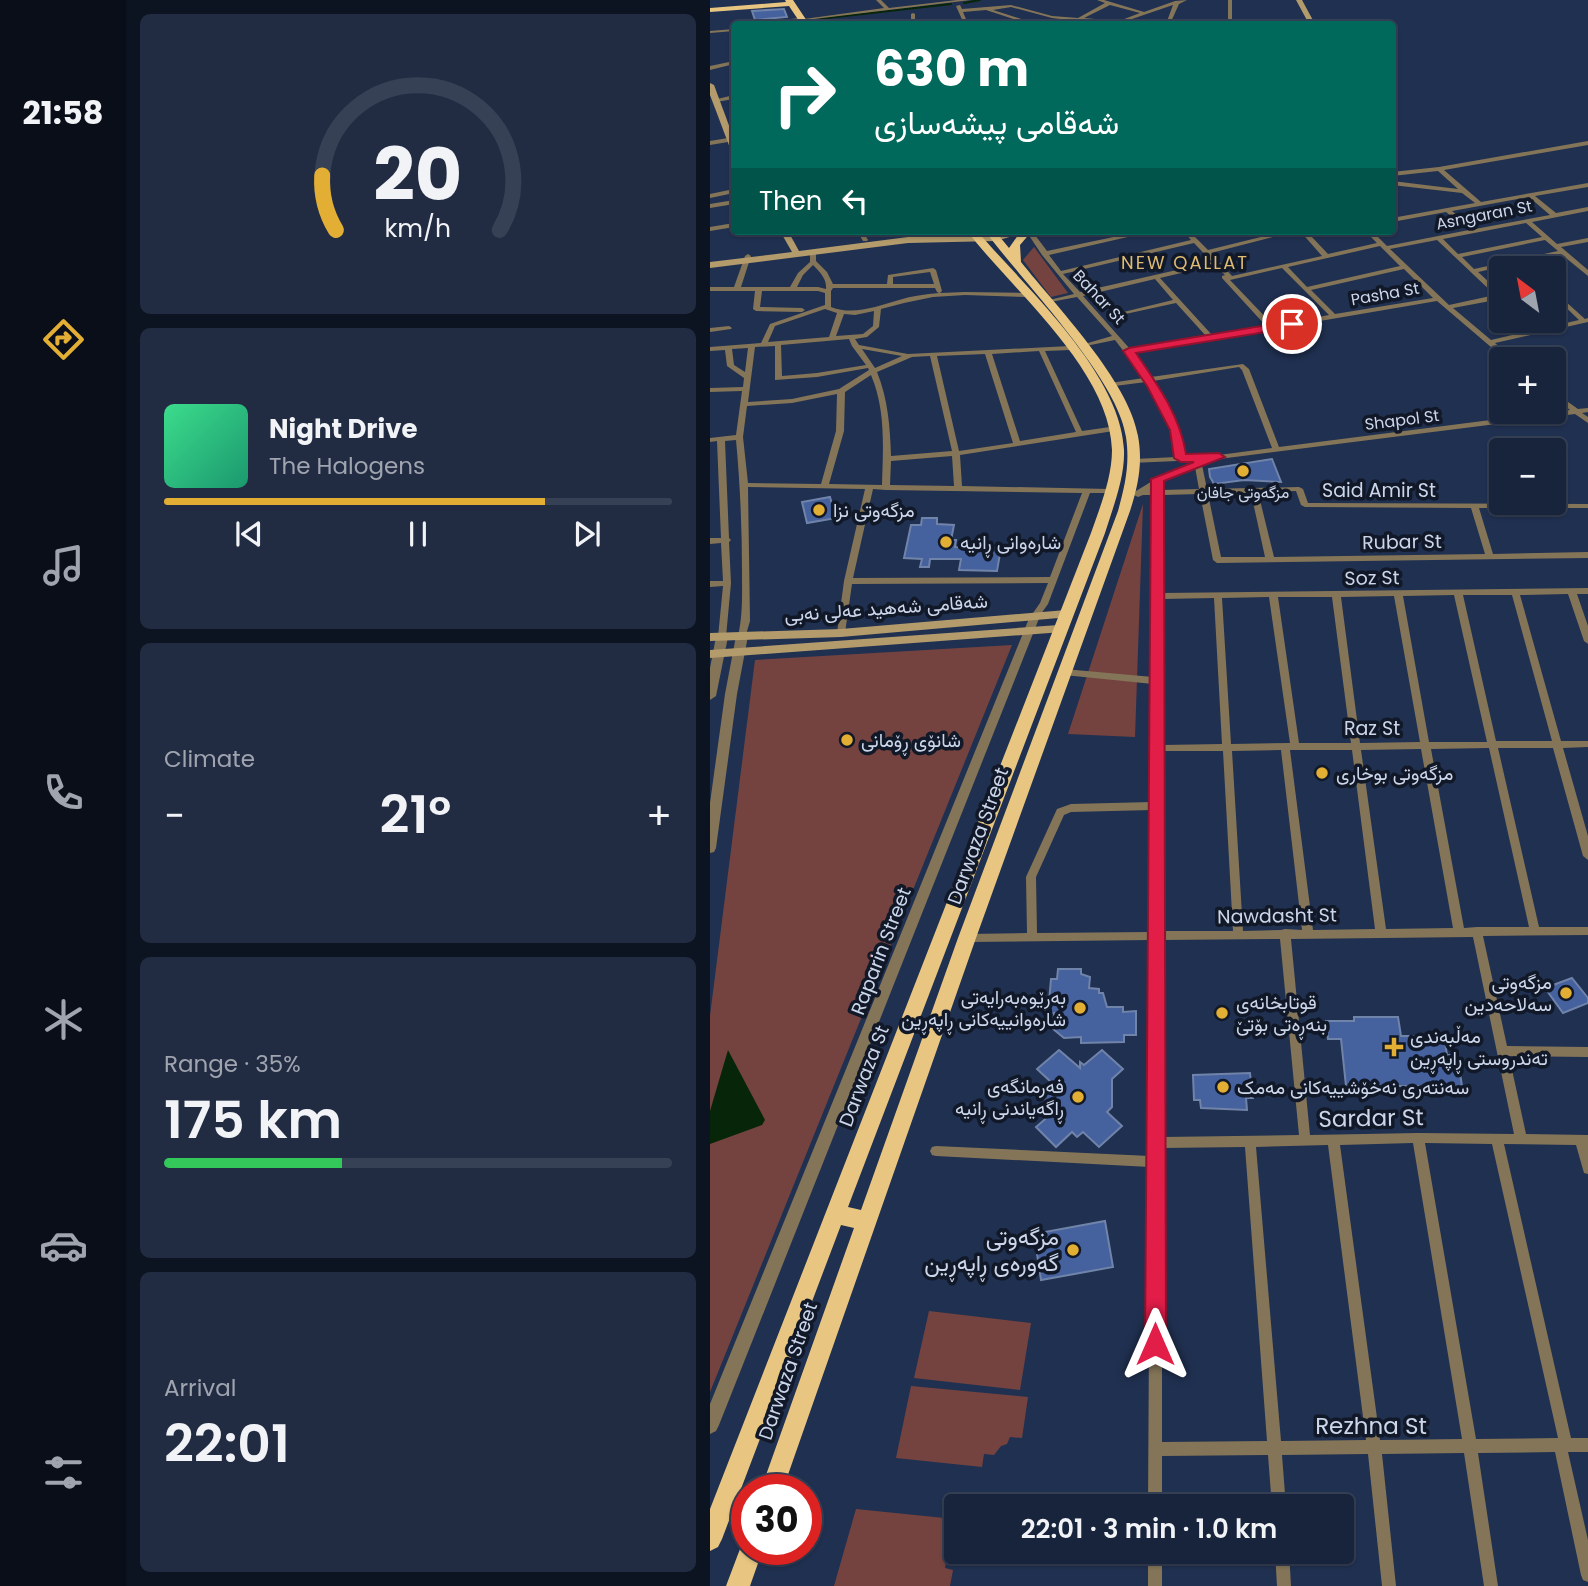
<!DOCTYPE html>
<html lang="en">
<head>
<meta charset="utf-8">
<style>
	body { margin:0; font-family:Poppins,Vazirmatn,sans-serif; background:#212c43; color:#f1f3f6; height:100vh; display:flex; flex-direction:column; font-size:26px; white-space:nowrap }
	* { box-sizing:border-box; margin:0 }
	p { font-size:23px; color:#9fa4af }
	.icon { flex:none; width:38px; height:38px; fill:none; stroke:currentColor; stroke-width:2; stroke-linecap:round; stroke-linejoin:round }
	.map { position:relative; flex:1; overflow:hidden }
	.details { display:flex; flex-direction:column; gap:14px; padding:14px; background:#0d1421; width:584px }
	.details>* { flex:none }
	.banner { position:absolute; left:21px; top:21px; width:665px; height:214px; border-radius:7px; box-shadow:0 2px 5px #0004,0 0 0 2px #364156; background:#00695c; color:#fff; overflow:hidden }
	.needle { width:46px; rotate:328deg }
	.buttons { position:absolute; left:779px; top:256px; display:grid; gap:14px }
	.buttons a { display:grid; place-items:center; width:77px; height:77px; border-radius:7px; background:#18243c; box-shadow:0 2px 5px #0004,0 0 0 2px #364156; font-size:35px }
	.speed { position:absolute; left:21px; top:1474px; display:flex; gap:14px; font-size:35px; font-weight:700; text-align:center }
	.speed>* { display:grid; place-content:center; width:91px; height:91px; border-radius:50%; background:#18243c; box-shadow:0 2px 5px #0004,0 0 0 2px #364156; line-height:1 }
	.speed .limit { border:10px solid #d22; background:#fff; color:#111 }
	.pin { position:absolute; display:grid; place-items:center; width:60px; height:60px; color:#fff; margin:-30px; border:4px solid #fff; border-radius:50%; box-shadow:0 2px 7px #0007 }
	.me { position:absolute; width:77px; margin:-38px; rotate:0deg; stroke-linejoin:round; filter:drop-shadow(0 0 5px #0008) }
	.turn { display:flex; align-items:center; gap:24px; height:147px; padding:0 28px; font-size:32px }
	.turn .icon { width:91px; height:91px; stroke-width:2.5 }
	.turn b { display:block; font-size:49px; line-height:60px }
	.then { display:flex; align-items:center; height:66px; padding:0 28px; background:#0003; gap:14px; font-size:26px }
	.big { font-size:52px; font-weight:600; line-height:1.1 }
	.details .tile { flex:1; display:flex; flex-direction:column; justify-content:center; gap:10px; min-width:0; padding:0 24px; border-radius:10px; background:#212c43 }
	.details .dial { align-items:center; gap:0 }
	.dial svg { height:182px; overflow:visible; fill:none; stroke:#364156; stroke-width:7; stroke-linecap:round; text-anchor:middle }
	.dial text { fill:#f1f3f6; stroke:none }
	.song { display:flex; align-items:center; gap:21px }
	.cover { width:84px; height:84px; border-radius:10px; background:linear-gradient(135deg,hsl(150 70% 55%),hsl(160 70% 35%)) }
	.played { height:7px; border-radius:4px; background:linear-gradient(90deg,#e2ae34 75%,#364156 75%) }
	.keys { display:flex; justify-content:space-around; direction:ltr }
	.heat { display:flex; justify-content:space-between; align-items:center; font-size:38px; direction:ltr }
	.charge { height:10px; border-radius:5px; background:linear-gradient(90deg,#34c759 35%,#364156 0) }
	.trip { position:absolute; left:234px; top:1494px; width:410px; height:70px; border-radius:7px; background:#18243c; box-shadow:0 2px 5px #0004,0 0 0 2px #364156; font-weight:600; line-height:70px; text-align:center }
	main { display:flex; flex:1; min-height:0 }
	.tabs { display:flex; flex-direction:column; width:126px; justify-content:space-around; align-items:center; background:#0a0e18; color:#9fa4af }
	.tabs .icon { width:49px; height:49px }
	.tabs .active { color:#e2ae34 }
	.tabs b { font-size:32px; color:#f1f3f6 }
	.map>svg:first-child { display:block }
	.green { fill:#744340 }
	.water { fill:#072508 }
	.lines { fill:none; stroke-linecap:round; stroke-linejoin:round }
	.stream { stroke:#072508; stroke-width:2 }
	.building { fill:#45619e; stroke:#7083a9; stroke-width:2 }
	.minor { fill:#847558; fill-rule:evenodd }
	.tertiary { fill:#847558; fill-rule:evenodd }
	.secondary { fill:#b39b6c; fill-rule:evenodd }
	.trunk { fill:#e8c682; fill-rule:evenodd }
	.route { fill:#e11d48; stroke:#92132f; stroke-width:2 }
	.poi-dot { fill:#e2ae34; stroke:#111827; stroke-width:2.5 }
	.labels { text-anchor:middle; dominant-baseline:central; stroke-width:7; stroke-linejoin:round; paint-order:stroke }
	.far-street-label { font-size:16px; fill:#cbd6eb; stroke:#111827 }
	.far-poi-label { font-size:16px; fill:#cbd6eb; stroke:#111827 }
	.far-neighbourhood-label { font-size:18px; letter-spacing:2px; fill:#dfbb73; stroke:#111827 }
	.street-label { font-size:19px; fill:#cbd6eb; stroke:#111827 }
	.poi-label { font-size:19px; fill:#cbd6eb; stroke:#111827; text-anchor:start }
	.near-street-label { font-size:23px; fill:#cbd6eb; stroke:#111827 }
	.near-poi-label { font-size:23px; fill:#cbd6eb; stroke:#111827; text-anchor:end }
</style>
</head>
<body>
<main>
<nav class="tabs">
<b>21:58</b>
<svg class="icon active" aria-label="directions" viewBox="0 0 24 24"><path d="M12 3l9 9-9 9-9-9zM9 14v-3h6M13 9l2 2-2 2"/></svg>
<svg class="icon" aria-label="music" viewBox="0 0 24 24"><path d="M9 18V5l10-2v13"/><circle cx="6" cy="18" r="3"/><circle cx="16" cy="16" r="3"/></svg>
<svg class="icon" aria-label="phone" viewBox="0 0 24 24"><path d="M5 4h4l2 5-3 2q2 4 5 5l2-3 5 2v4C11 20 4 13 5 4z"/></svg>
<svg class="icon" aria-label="climate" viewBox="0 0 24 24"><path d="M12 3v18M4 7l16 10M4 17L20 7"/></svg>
<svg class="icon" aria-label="car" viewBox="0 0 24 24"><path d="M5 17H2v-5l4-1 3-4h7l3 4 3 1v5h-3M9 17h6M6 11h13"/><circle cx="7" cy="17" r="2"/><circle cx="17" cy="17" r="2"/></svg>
<svg class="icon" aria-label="filters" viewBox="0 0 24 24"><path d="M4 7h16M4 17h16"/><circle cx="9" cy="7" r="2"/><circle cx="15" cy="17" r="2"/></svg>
</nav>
<section class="details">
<div class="tile dial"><svg viewBox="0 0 100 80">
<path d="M14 69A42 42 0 1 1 86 69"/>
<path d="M14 69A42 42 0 0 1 8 45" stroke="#e2ae34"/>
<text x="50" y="56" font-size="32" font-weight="700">20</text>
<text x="50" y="72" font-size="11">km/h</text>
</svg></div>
<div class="tile">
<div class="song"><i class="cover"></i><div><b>Night Drive</b><p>The Halogens</p></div></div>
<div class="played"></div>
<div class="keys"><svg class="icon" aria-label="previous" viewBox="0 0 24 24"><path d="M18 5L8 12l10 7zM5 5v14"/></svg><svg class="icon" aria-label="pause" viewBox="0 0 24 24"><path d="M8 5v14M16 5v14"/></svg><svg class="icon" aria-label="next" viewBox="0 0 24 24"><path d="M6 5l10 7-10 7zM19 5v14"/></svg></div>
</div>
<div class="tile"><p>Climate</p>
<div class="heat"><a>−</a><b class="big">21°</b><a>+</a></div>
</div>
<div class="tile"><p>Range · 35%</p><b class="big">175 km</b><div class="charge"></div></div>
<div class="tile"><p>Arrival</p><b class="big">22:01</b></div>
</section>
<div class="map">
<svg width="878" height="1586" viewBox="0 0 878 1586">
	<rect width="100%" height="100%" fill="#203050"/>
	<!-- green -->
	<g class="green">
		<path d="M324,247L358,293L341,297L313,260Z"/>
		<path d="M433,504L425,737L358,734Z"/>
		<path d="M302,645L0,1392V1016L45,660Z"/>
		<path d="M219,1311L321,1323L310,1390L204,1378Z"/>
		<path d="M201,1386L318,1397L312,1438L300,1437L297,1444L291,1446L284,1455L274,1454L272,1467L186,1458Z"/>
		<path d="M146,1509L244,1519L235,1568L243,1570L240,1586H124Z"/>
	</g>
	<!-- water -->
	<path class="water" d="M18,1050L55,1120L52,1125L0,1144V1111Z"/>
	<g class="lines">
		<!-- stream -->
		<g class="stream">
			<path d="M254,3L270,0"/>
			<path d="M108,19L241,4"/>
		</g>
	</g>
	<!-- building -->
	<g class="building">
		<path d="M74,9L77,17L45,20L42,11Z"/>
		<path d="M562,459L571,482L534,480L504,484L500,477L499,469Z"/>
		<path d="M120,497L126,518L97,523L92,502Z"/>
		<path d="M212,518H227V524L244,525L241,540H246L245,547L291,548L287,571L249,570L251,559H220L219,567H210L212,559L194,558L201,525H211Z"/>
		<path d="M348,969H371V974L380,977L379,988L389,989V993H393L397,1007H413V1012L426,1011V1035H414V1042L371,1043V1037L354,1038L342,1028L344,1013H338L341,979H347Z"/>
		<path d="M862,978L878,998V1003L853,1013L835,988Z"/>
		<path d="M644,1017H688L691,1036H734L737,1055H747L752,1086H636L631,1039H618L616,1021H644Z"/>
		<path d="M349,1050L370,1068V1062L374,1065L392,1050L413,1069L402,1079V1107L397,1112L412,1126L389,1147L373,1132L367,1137L362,1132L346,1147L326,1127L340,1115L335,1109V1087L341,1082L327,1069Z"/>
		<path d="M540,1073L543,1098H536L537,1110L491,1108L490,1100H484L483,1075Z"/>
		<path d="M395,1221L403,1267L331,1280L324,1234Z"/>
	</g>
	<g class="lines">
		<!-- minor -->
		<g class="minor">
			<path d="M166,0H171L179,8L247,0H261L96,20L94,19L174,8Z"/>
			<path d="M387,0H394L434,12L465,1L477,0L469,4L460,24H456L463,5L416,21L434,23L436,24L367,21L342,18L301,7L283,10L324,23V24H319L276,10L253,12L258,24H254L246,6L250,5L252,9L301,5L342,16L368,18L395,3ZM400,5L430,13L409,21L374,18Z"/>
			<rect x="518" y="0" width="4" height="24"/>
			<path d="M203,13L205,14V24H201V14Z"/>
			<path d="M90,18L92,20L47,24H34Z"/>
			<path d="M24,29V31L0,33V31Z"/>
			<path d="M24,61V64L0,70V66Z"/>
			<path d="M24,95V99L6,102L3,100Z"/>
			<path d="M24,137V141L0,145V141Z"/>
			<path d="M878,141V145L734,170L771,202L878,183V187L825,196L846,213L878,207V211L822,222L847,244L878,238V242L851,247L878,270V276L851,254L768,272L791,293V299L743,308L781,340L824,330L814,320H821L830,329L869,320L844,296V291L875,319L878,318V322L785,343L803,359H795L727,301L505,339L502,341L499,340L422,353L441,377L533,364L539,369L569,447L860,410L844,397V392L868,409L878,408V412L872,413L878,417V423L865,414L509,459L493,460L496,462L492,465L497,489L589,487L593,489L598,503L878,504V508H769L783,554L878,552V558L507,563L503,560L490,494L452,495V593L878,588V594H867L878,626V644L874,641L858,594L810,595L851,741H878V747L853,748L878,836V860L873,856L843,748H788L829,927H878V935L773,936L797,1046L878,1047V1057L799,1056L816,1134L878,1135V1174L874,1173L866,1145L794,1144L861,1438H878V1452H858L878,1540V1582L873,1580L871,1575L845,1452L768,1453L788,1586H774L754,1453L672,1454L686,1586H672L658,1454L572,1455L576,1507H562L558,1455L452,1456V1507H438L440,1167L226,1156L222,1155L220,1151L222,1147L226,1146L440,1156L441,940L257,942L253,941L252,938L253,935L257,934L317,933L316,877L347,809L361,804L442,802L443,684L354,675L350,672L354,669L443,677L444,495H433L428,497L424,495L426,491L444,480L445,477L490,460L421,463L420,461L424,459L467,457L462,430L436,382L397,387V383H400L434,378L405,340L371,347V345L402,336L367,297L335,303V301L364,294L332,255L316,231H322L337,251L432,231H444L339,255L351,271L481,240L473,231H479L498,250L575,231H586L501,253L522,276L612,256L590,231H596L598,233L620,231L601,236L618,254L667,243L655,231H662L677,246L759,230L736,212L682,222V218L765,203L752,193L682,185V181L748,189L728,171L682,176V172L729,167ZM819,197L840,215L765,229L742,211ZM816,223L832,237L748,254L733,239ZM727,240L785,295L739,305L680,249ZM835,240L848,251L764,269L752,257ZM484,243L502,262L370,292L353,274ZM670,246L690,266L597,287L578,267ZM505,265L515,275L512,276V278L556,326L502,335L450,278ZM572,268L619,315L563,325L520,280ZM694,269L723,298L625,314L601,290ZM445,279L463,300L397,316V318L466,303L496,336L420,349L373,296ZM529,367L532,370L562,448L509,455L474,456L470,430L443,381ZM485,467L489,489L452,490V482L458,478ZM586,491L591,505L595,507L761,508L775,554L564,557L548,492ZM541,493L555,557H511L498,494ZM744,595L777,742H719L693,596ZM753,595H802L842,741H786ZM684,596L710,742L650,743L631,597ZM559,597L580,743L521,744L512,598ZM568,597H622L641,743H589ZM504,598L512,744L452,745V599ZM779,748L819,927H767L754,928L721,749ZM711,749L743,928L676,929L651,750ZM571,750L592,930L575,929L571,930L533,931L522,751ZM580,750H642L665,929L603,930ZM452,751H513L523,931H452ZM442,810L441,932L327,933L326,877L354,815L361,812ZM763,937L804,1134L708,1133L600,1135L581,939ZM570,939L589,1135L452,1137V940ZM703,1143L752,1439L670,1440L630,1145ZM715,1143L782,1144L848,1438L766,1439ZM618,1145L656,1440L571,1441L546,1147ZM535,1147L557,1441L452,1442V1148Z"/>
			<path d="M24,189V193L0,198V194Z"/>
			<path d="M24,200V204L0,208V204Z"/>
			<path d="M24,223V227L0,231V227Z"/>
			<path d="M147,231H153L158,240L157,241H153Z"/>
			<path d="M191,231H209L213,233C208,236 196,234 191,231Z"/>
			<path d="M103,250L106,252V261L117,272L123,284H177L178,275L223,268L226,270L232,291L230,293L255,292L317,293L320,295L317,297L255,295L223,297L194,303L171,309L169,327L157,337L145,339L149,345L198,354L360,346L363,348L360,350L335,351L372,431L407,426H410V430L250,455L252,486L400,489L404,491L400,493H380L338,604L328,618L325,619L321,616L330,603L338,583L142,584L135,633L134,635H128L127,633L134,581L155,489L38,487L40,621L35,638H29L28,636C33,615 32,593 32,571C32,527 30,483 26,440L15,441L19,538L21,540L19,542L21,583L16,637L15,639H9L8,637L13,586L0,587V581H13L11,543L0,544V538H11L7,441L0,442V438L26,435L32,391L0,392V388L33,387L34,378L17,366L15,350L0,351V347L51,343L60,324L115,305V293L108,291H52L50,307L92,308L95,310L92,312L46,311L43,309L45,291H0V287H24L35,256L38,254L41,256L31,287H80L88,273L100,262V252ZM103,265C110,272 117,279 116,289L108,287H87L93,275ZM220,272L224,284H183V277ZM123,288H225L227,292L229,293C215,294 202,296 189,300C167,306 144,316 121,307V291ZM115,309L127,313L119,337L58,342L65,326ZM164,311L163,326L153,334L126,336L134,314L145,315ZM139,339L142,346L156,365L107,373L72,376L71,345ZM65,346V380L107,377L158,368L159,370L129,389L82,399L38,402L45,347ZM38,348L35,372L24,365L22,349ZM152,349L192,356L165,368ZM329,351L366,432L310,441L282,354ZM275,354L303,443L249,451L227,356ZM220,356L242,451L181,456C180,427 178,399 167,372L202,357ZM161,375C176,410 173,449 172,485L119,484L134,431L135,392ZM127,394L126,431L111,484L38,483L33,437L37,406L82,403ZM242,456L244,486L180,485L181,461ZM163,489L176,490L372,493L340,577L143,578Z"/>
			<path d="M19,326L22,328L21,329L0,332V328Z"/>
			<rect x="438" y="1552" width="14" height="34"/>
			<path d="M565,1552H579L581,1586H567Z"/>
		</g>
		<!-- tertiary -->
		<g class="tertiary">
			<path d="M325,612L330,616L9,1425L6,1431L0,1434V1404L320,616Z"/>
			<path d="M32,632L38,636L27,694L6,848L4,852L0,853V803L15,694L26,636Z"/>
			<path d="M12,633L18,637L6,696L0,700V668L6,637Z"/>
		</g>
		<!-- secondary -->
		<g class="secondary">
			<path d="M586,0H592L605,24H599Z"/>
			<path d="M0,83L4,85L24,139V150L20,148L0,95Z"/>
			<path d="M70,231H78L89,251L198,237L286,235L304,231H320L286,241L198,243L0,268V262L82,252Z"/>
			<path d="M356,610L360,611L362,614L360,617L131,637L0,641V633L131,629Z"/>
			<path d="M349,625L353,626L355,629L353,632L0,658V650Z"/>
		</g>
		<!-- trunk -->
		<g class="trunk">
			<path d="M75,0H83L99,24H91L79,6L0,12V8L76,2Z"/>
			<path d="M257,231H267C315,287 411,373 414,450C415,478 403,507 395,533L138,1207L151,1210L248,938L408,511C415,486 420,464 416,437C408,378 312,281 275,231H285L299,248L311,231H322L310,245L311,262C346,306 419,381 428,436C433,463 428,486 420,511L266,938L73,1489H51L144,1228L131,1225L12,1539L8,1547L0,1551V1509L381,533C390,507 402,478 402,450C400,370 303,291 257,231Z"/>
			<path d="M37,1539V1549H53L40,1586H16L33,1541Z"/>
		</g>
	</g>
	<!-- route -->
	<path class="route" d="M582,321L586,322V327L426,353C448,385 470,416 476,454L509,453L515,457L454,481L456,1344L453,1352L445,1355L438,1352L435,1344L441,479L484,462H471L464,458L460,430L437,386L413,351L419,348Z"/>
	<!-- markers -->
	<g class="poi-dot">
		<circle cx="533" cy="471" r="7"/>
		<circle cx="109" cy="510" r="7"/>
		<circle cx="236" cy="542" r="7"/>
		<circle cx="137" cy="740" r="7"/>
		<circle cx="612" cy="773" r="7"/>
		<circle cx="856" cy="993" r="7"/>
		<circle cx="370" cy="1008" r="7"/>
		<circle cx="512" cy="1013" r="7"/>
		<path d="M680.5 1036.5h7v7h7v7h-7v7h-7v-7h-7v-7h7z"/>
		<circle cx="513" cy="1087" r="7"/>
		<circle cx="368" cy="1097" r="7"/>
		<circle cx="363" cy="1250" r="7"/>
	</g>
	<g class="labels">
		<!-- far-street labels -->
		<g class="far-street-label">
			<text transform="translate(774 215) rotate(-11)">Asngaran St</text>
			<text transform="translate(675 294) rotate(-10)">Pasha St</text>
			<text transform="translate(389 297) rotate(47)">Bahar St</text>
			<text transform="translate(692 420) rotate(-7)">Shapol St</text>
		</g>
		<!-- far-poi labels -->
		<g class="far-poi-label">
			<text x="533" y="492">مزگەوتی جافان</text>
		</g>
		<!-- far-neighbourhood labels -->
		<g class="far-neighbourhood-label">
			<text x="475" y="262">NEW QALLAT</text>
		</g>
		<!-- street labels -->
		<g class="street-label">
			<text x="669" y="490">Said Amir St</text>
			<text transform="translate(692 542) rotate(-1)">Rubar St</text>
			<text transform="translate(662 578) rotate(-1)">Soz St</text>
			<text transform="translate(176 608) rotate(-4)">شەقامی شەهید عەلی نەبی</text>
			<text x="662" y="728">Raz St</text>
			<text transform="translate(268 836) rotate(-70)">Darwaza Street</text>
			<text transform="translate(567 916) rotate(-1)">Nawdasht St</text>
			<text transform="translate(171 951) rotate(-69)">Raparin Street</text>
			<text transform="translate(154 1076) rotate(-69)">Darwaza St</text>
			<text transform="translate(78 1371) rotate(-71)">Darwaza Street</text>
		</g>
		<!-- poi labels -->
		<g class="poi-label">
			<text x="123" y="510">مزگەوتی نزا</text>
			<text x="250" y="542">شارەوانی ڕانیە</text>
			<text x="151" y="740">شانۆی ڕۆمانی</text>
			<text x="626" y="773">مزگەوتی بوخاری</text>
			<text x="842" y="982" text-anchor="end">مزگەوتی<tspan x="842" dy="22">سەلاحەدین</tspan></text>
			<text x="356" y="997" text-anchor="end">بەڕێوەبەرایەتی<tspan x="356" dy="22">شارەوانییەکانی ڕاپەڕین</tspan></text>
			<text x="526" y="1002">قوتابخانەی<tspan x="526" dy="22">بنەڕەتی بۆتێ</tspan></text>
			<text x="700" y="1036">مەڵبەندی<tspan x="700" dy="22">تەندروستی ڕاپەڕین</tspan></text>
			<text x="354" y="1086" text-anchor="end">فەرمانگەی<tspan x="354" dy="22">ڕاگەیاندنی ڕانیە</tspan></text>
			<text x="527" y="1087">سەنتەری نەخۆشییەکانی مەمک</text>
		</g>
		<!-- near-street labels -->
		<g class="near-street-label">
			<text transform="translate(661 1118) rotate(-1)">Sardar St</text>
			<text x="661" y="1426">Rezhna St</text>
		</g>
		<!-- near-poi labels -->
		<g class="near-poi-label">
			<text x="349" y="1237">مزگەوتی<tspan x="349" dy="26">گەورەی ڕاپەڕین</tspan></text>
		</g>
	</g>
</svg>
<div class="buttons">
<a><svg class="needle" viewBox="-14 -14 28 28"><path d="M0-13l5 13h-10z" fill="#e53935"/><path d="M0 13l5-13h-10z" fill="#9fa4af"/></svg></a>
<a>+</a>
<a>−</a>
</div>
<div class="speed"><div class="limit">30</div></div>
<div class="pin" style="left:582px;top:324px;background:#d93025"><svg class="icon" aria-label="arrive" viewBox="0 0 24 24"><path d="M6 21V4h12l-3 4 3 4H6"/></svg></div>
<svg class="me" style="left:445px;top:1344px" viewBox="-20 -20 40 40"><path d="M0-17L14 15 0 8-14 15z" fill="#e11d48" stroke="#fff" stroke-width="4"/></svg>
<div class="trip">22:01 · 3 min · 1.0 km</div>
<div class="banner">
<div class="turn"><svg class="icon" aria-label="right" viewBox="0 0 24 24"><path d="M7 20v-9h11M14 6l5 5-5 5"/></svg><div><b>630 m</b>شەقامی پیشەسازی</div></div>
<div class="then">Then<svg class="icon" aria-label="left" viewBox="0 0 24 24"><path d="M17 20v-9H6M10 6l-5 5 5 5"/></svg></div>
</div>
</div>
</main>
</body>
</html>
